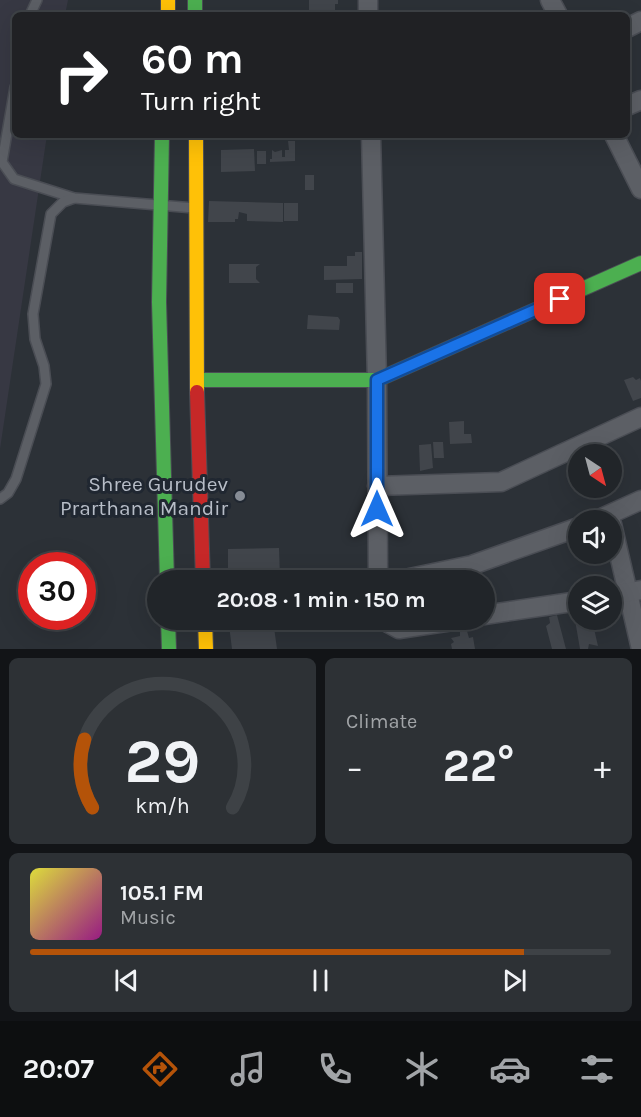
<!DOCTYPE html>
<html lang="en">
<head>
<meta charset="utf-8">
<style>
	body { margin:0; font-family:Karla,sans-serif; background:#2d3135; color:#f1f3f6; height:100vh; display:flex; flex-direction:column; font-size:22px; white-space:nowrap }
	* { box-sizing:border-box; margin:0 }
	p { font-size:20px; color:#a2a5a8 }
	.icon { flex:none; width:33px; height:33px; fill:none; stroke:currentColor; stroke-width:2; stroke-linecap:round; stroke-linejoin:round }
	.map { position:relative; height:649px; overflow:hidden }
	.sheet { display:flex; flex-direction:column; gap:9px; padding:9px; background:#121417; flex:1 }
	.sheet>* { flex:none }
	.hud { position:absolute; left:12px; top:12px; width:618px; height:126px; border-radius:9px; box-shadow:0 6px 24px #0002,0 0 0 2px #3e4246; background:#202124; color:#fff; overflow:hidden }
	.needle { width:39px; rotate:144deg }
	.fabs { position:absolute; left:568px; top:444px; display:grid; gap:12px }
	.fabs a { display:grid; place-items:center; width:54px; height:54px; border-radius:50%; background:#212529; box-shadow:0 6px 24px #0002,0 0 0 2px #3e4246; font-size:30px }
	.speed { position:absolute; left:18px; top:552px; display:flex; gap:12px; font-size:30px; font-weight:700; text-align:center }
	.speed>* { display:grid; place-content:center; width:78px; height:78px; border-radius:50%; background:#212529; box-shadow:0 6px 24px #0002,0 0 0 2px #3e4246; line-height:1 }
	.speed .limit { border:9px solid #d22; background:#fff; color:#111 }
	.pin { position:absolute; display:grid; place-items:center; width:51px; height:51px; color:#fff; margin:-26px; border-radius:12px; box-shadow:0 3px 9px #0006 }
	.me { position:absolute; width:66px; margin:-33px; rotate:0deg; stroke-linejoin:round; filter:drop-shadow(0 0 4px #0008) }
	.turn { display:flex; align-items:center; gap:21px; height:126px; padding:0 30px; font-size:27px }
	.turn .icon { width:78px; height:78px; stroke-width:2.5 }
	.turn b { display:block; font-size:42px; line-height:51px }
	.big { font-size:45px; font-weight:700; line-height:1.1 }
	.sheet .card { flex:1; display:flex; flex-direction:column; justify-content:center; gap:9px; min-width:0; padding:0 21px; border-radius:9px; background:#2d3135 }
	.sheet .dial { align-items:center; gap:0 }
	.dial svg { height:156px; overflow:visible; fill:none; stroke:#3e4246; stroke-width:7; stroke-linecap:round; text-anchor:middle }
	.dial text { fill:#f1f3f6; stroke:none }
	.song { display:flex; align-items:center; gap:18px }
	.cover { width:72px; height:72px; border-radius:9px; background:linear-gradient(135deg,hsl(60 70% 55%),hsl(310 70% 35%)) }
	.played { height:6px; border-radius:3px; background:linear-gradient(90deg,#b45309 85%,#3e4246 85%) }
	.keys { display:flex; justify-content:space-around; direction:ltr }
	.heat { display:flex; justify-content:space-between; align-items:center; font-size:33px; direction:ltr }
	.sheet .tiles { flex:1; display:grid; gap:9px; grid-template-columns:1fr 1fr }
	.card:last-child { grid-column:span 2 }
	.trip { position:absolute; left:147px; top:570px; width:348px; height:60px; border-radius:30px; background:#212529; box-shadow:0 6px 24px #0002,0 0 0 2px #3e4246; font-weight:700; line-height:60px; text-align:center }
	.tabs { display:flex; height:96px; justify-content:space-around; align-items:center; background:#0d0f10; color:#a2a5a8 }
	.tabs .icon { width:42px; height:42px }
	.tabs .current { color:#b45309 }
	.tabs b { font-size:27px; color:#f1f3f6 }
	.map>svg:first-child { display:block }
	.medical { fill:#373843 }
	.building { fill:#41454b }
	.lines { fill:none; stroke-linecap:round; stroke-linejoin:round }
	.lane-casing { stroke:#4a4d54; stroke-width:12 }
	.street-casing { stroke:#4a4d54; stroke-width:21 }
	.fast-casing { stroke:#4a4d54; stroke-width:16 }
	.slow-casing { stroke:#4a4d54; stroke-width:16 }
	.jam-casing { stroke:#4a4d54; stroke-width:16 }
	.lane { stroke:#5c5f65; stroke-width:9 }
	.street { stroke:#5c5f65; stroke-width:18 }
	.fast { stroke:#4caf50; stroke-width:14 }
	.slow { stroke:#ffc107; stroke-width:14 }
	.jam { stroke:#c62828; stroke-width:14 }
	.route-casing { stroke:#114b97; stroke-width:15 }
	.route { stroke:#1a73e8; stroke-width:10 }
	.poi-dot { fill:#868c95; stroke:#202731; stroke-width:2 }
	.labels { text-anchor:middle; dominant-baseline:central; stroke-width:6; stroke-linejoin:round; paint-order:stroke }
	.poi-label { font-size:21px; fill:#b7bdc7; stroke:#202731; text-anchor:end }
</style>
</head>
<body>
<div class="map">
<svg width="641" height="649" viewBox="0 0 641 649">
	<rect width="100%" height="100%" fill="#2c3137"/>
	<!-- medical -->
	<path class="medical" d="M0,0H68L65,15H15V135H47L0,449Z"/>
	<!-- building -->
	<g class="building">
		<path d="M309,0H338V4H335V12H327V15H309Z"/>
		<path d="M288,141H295V161L270,162V159H272V150L275,152L282,150V157H285V150H289Z"/>
		<path d="M254,149L255,171L221,172V150Z"/>
		<rect x="257" y="151" width="9" height="13"/>
		<rect x="305" y="175" width="9" height="15"/>
		<path d="M209,201L283,203V222L247,221V214L239,212L238,219H235V222H208Z"/>
		<rect x="284" y="203" width="14" height="18"/>
		<path d="M355,252H362V279L324,280V266H347V256H355Z"/>
		<path d="M229,264H260L256,267V279L260,283H229Z"/>
		<rect x="336" y="283" width="17" height="10"/>
		<path d="M308,315L338,317L340,320L339,330L307,329Z"/>
		<path d="M633,377L636,380L640,378L641,381V398L633,401L624,380Z"/>
		<path d="M464,421V434H471L472,443L450,444L449,422Z"/>
		<path d="M433,442H443L444,458H434Z"/>
		<path d="M431,444L433,468L420,471L419,445Z"/>
		<path d="M279,548L280,577L228,578V549Z"/>
		<path d="M557,615L566,649H552L546,626L550,623L549,617Z"/>
		<path d="M579,619L585,621L592,620L598,646L589,644L588,649H580L575,620Z"/>
		<path d="M263,620H273L277,649H232L229,625Z"/>
		<path d="M467,631L469,638L473,637L475,649H452L451,644L454,642L451,638L460,636V632Z"/>
	</g>
	<g class="lines">
		<defs>
			<g id="lane">
				<path d="M30,15L37,0"/>
				<path d="M15,87L2,162L14,179L74,198L194,208"/>
				<path d="M0,499L8,493L16,479L46,384L44,366L35,339L33,314L51,214L63,202L74,198"/>
			</g>
			<g id="street">
				<path d="M368,0V15"/>
				<path d="M550,0L558,15"/>
				<path d="M627,28L641,21"/>
				<path d="M627,106L641,100"/>
				<path d="M371,135L377,380L378,580"/>
				<path d="M614,135L641,189"/>
				<path d="M377,486L501,482L641,417"/>
				<path d="M597,520L641,500"/>
				<path d="M612,524L641,649"/>
				<path d="M400,580L472,565L579,527"/>
				<path d="M612,595L641,590"/>
				<path d="M484,615L579,601"/>
				<path d="M386,620L388,623L399,629L459,620"/>
			</g>
			<g id="fast">
				<path d="M195,0V15"/>
				<path d="M162,135L159,302L167,580"/>
				<path d="M197,380H377L641,263"/>
				<path d="M168,620L169,649"/>
			</g>
			<g id="slow">
				<path d="M168,0V15"/>
				<path d="M196,135L197,392"/>
				<path d="M205,620L206,649"/>
			</g>
			<path id="jam" d="M197,392L203,580"/>
		</defs>
		<!-- lane casing -->
		<use href="#lane" class="lane-casing"/>
		<!-- street casing -->
		<use href="#street" class="street-casing"/>
		<!-- fast casing -->
		<use href="#fast" class="fast-casing"/>
		<!-- slow casing -->
		<use href="#slow" class="slow-casing"/>
		<!-- jam casing -->
		<use href="#jam" class="jam-casing"/>
		<!-- lane -->
		<use href="#lane" class="lane"/>
		<!-- street -->
		<use href="#street" class="street"/>
		<!-- fast -->
		<use href="#fast" class="fast"/>
		<!-- slow -->
		<use href="#slow" class="slow"/>
		<!-- jam -->
		<use href="#jam" class="jam"/>
	</g>
	<g class="lines">
		<defs>
			<path id="route" d="M377,509V380L560,299"/>
		</defs>
		<!-- route casing -->
		<use href="#route" class="route-casing"/>
		<!-- route -->
		<use href="#route" class="route"/>
	</g>
	<!-- markers -->
	<circle class="poi-dot" cx="240" cy="496" r="6"/>
	<g class="labels">
		<!-- poi labels -->
		<g class="poi-label">
			<text x="228" y="484">Shree Gurudev<tspan x="228" dy="24">Prarthana Mandir</tspan></text>
		</g>
	</g>
</svg>
<div class="fabs">
<a><svg class="needle" viewBox="-14 -14 28 28"><path d="M0-13l5 13h-10z" fill="#e53935"/><path d="M0 13l5-13h-10z" fill="#a2a5a8"/></svg></a>
<a><svg class="icon" aria-label="sound" viewBox="0 0 24 24"><path d="M4 9h4l5-4v14l-5-4H4zM17 9q2 3 0 6"/></svg></a>
<a><svg class="icon" aria-label="layers" viewBox="0 0 24 24"><path d="M12 4l9 5-9 5-9-5zM3 14l9 5 9-5"/></svg></a>
</div>
<div class="speed"><div class="limit">30</div></div>
<div class="pin" style="left:560px;top:299px;background:#d93025"><svg class="icon" aria-label="arrive" viewBox="0 0 24 24"><path d="M6 21V4h12l-3 4 3 4H6"/></svg></div>
<svg class="me" style="left:377px;top:509px" viewBox="-20 -20 40 40"><path d="M0-17L14 15 0 8-14 15z" fill="#1a73e8" stroke="#fff" stroke-width="4"/></svg>
<div class="trip">20:08 · 1 min · 150 m</div>
<div class="hud">
<div class="turn"><svg class="icon" aria-label="right" viewBox="0 0 24 24"><path d="M7 20v-9h11M14 6l5 5-5 5"/></svg><div><b>60 m</b>Turn right</div></div>
</div>
</div>
<section class="sheet">
<div class="tiles">
<div class="card dial"><svg viewBox="0 0 100 80">
<path d="M14 69A42 42 0 1 1 86 69"/>
<path d="M14 69A42 42 0 0 1 10 34" stroke="#b45309"/>
<text x="50" y="56" font-size="32" font-weight="700">29</text>
<text x="50" y="72" font-size="11">km/h</text>
</svg></div>
<div class="card"><p>Climate</p>
<div class="heat"><a>−</a><b class="big">22°</b><a>+</a></div>
</div>
<div class="card">
<div class="song"><i class="cover"></i><div><b>105.1 FM</b><p>Music</p></div></div>
<div class="played"></div>
<div class="keys"><svg class="icon" aria-label="previous" viewBox="0 0 24 24"><path d="M18 5L8 12l10 7zM5 5v14"/></svg><svg class="icon" aria-label="pause" viewBox="0 0 24 24"><path d="M8 5v14M16 5v14"/></svg><svg class="icon" aria-label="next" viewBox="0 0 24 24"><path d="M6 5l10 7-10 7zM19 5v14"/></svg></div>
</div>
</div>
</section>
<nav class="tabs">
<b>20:07</b>
<svg class="icon current" aria-label="directions" viewBox="0 0 24 24"><path d="M12 3l9 9-9 9-9-9zM9 14v-3h6M13 9l2 2-2 2"/></svg>
<svg class="icon" aria-label="music" viewBox="0 0 24 24"><path d="M9 18V5l10-2v13"/><circle cx="6" cy="18" r="3"/><circle cx="16" cy="16" r="3"/></svg>
<svg class="icon" aria-label="phone" viewBox="0 0 24 24"><path d="M5 4h4l2 5-3 2q2 4 5 5l2-3 5 2v4C11 20 4 13 5 4z"/></svg>
<svg class="icon" aria-label="climate" viewBox="0 0 24 24"><path d="M12 3v18M4 7l16 10M4 17L20 7"/></svg>
<svg class="icon" aria-label="car" viewBox="0 0 24 24"><path d="M5 17H2v-5l4-1 3-4h7l3 4 3 1v5h-3M9 17h6M6 11h13"/><circle cx="7" cy="17" r="2"/><circle cx="17" cy="17" r="2"/></svg>
<svg class="icon" aria-label="filters" viewBox="0 0 24 24"><path d="M4 7h16M4 17h16"/><circle cx="9" cy="7" r="2"/><circle cx="15" cy="17" r="2"/></svg>
</nav>
</body>
</html>
